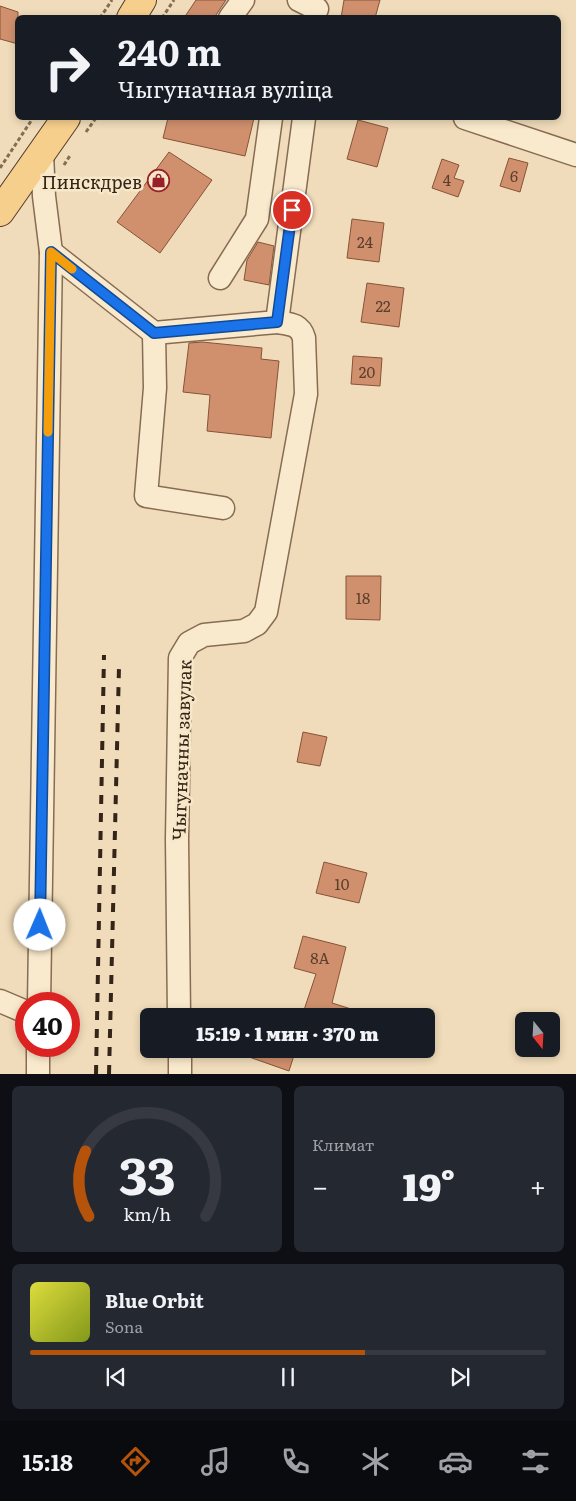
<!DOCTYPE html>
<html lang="ru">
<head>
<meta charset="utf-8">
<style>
	body { margin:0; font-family:Literata,serif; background:#242831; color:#f1f3f6; height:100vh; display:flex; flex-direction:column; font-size:19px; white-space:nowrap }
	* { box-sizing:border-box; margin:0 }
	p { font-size:16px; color:#9ea1a6 }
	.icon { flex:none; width:28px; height:28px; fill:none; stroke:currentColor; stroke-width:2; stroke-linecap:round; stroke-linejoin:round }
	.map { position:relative; height:1074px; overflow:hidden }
	.details { display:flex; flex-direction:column; gap:12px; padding:12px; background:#0d0f14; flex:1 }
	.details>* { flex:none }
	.hud { position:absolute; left:15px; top:15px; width:546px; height:105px; border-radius:8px; box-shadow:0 2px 8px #0003; background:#171b24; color:#f1f3f6; overflow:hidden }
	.needle { width:32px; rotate:162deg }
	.tools { position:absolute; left:515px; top:1012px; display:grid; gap:10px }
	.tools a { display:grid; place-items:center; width:45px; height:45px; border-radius:8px; background:#171b24; box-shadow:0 2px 8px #0003; font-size:25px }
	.speed { position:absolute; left:15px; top:992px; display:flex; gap:10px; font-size:25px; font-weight:700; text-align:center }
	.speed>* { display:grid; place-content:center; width:65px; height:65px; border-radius:50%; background:#171b24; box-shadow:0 2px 8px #0003; line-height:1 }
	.speed .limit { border:8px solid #d22; background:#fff; color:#111 }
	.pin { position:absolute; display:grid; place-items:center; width:42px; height:42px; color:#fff; margin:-21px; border:2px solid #fff; border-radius:50%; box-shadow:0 1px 5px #0007 }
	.me { position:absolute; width:55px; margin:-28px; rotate:1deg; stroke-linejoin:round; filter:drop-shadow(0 0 4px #0008) }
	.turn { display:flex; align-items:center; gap:18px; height:105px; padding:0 20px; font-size:22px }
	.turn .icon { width:65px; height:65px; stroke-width:2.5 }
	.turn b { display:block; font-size:35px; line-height:42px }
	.big { font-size:38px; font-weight:800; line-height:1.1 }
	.details .tile { flex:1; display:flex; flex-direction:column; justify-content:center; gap:8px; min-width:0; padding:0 18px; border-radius:8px; background:#242831 }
	.details .dial { align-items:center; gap:0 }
	.dial svg { height:130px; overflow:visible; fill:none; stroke:#363941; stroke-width:7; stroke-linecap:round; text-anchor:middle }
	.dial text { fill:#f1f3f6; stroke:none }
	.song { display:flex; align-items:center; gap:15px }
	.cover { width:60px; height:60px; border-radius:8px; background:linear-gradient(135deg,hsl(60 70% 55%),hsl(70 70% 35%)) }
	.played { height:5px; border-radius:2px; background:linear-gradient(90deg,#b45309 65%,#363941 65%) }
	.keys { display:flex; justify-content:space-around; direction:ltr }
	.heat { display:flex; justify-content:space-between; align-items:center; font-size:28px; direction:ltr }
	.details .tiles { flex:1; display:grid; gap:12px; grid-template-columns:1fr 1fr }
	.tile:last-child { grid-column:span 2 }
	.trip { position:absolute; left:140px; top:1008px; width:295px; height:50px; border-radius:8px; background:#171b24; box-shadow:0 2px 8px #0003; font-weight:800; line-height:50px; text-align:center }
	.tabs { display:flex; height:80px; justify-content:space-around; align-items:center; background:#090b0e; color:#9ea1a6 }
	.tabs .icon { width:35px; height:35px }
	.tabs .current { color:#b45309 }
	.tabs b { font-size:22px; color:#f1f3f6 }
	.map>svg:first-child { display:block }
	.building { fill:#d0906d; stroke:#875338 }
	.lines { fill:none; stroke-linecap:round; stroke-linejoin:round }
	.minor-casing { stroke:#876c53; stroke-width:25 }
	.major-casing { stroke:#533a29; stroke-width:30 }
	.path { stroke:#876c53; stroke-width:3; stroke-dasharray:4 2.5; stroke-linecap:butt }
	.minor { stroke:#faeacd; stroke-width:22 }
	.major { stroke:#f7cf8d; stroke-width:28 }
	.rail { stroke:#352519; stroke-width:4; stroke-dasharray:9 9; stroke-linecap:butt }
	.route-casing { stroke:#114b97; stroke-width:12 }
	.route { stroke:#1a73e8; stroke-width:9 }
	.slow { stroke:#f59e0b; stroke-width:9 }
	.labels { text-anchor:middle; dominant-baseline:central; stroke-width:5; stroke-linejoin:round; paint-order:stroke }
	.number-label { font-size:15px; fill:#5c402e }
	.poi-label { font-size:18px; fill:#352519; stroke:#f7e7c9; text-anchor:end }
	.street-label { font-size:18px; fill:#352519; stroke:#f7e7c9 }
</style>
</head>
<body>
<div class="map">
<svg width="576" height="1074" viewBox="0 0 576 1074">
	<rect width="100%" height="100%" fill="#f0dcba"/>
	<!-- building -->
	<g class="building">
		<path d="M196,0H226L214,18H184Z"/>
		<path d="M344,0H380L375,18H341Z"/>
		<path d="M0,6L18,12V44L0,39Z"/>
		<path d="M168,118H254L245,156L163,138Z"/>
		<path d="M358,120L388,128L377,167L347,159Z"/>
		<path d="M169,152L212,180L160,253L117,222Z"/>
		<path d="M509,158L528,163L520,192L500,186Z"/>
		<path d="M442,159L459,165L454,178L464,181L458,197L432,188Z"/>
		<path d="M352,219L384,223L379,262L347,258Z"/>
		<path d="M258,242L274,246L269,285L244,280L247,260Z"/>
		<path d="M367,283L404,288L399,327L361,322Z"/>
		<path d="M202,342L262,348L261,359L279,361L271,438L207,431L210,395L183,392L189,343Z"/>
		<path d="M353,356L382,358L380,386L351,384Z"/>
		<path d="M346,576H381L380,620L346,619Z"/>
		<path d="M303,732L327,737L320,766L297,762Z"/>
		<path d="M324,862L367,873L359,903L316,893Z"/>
		<path d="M303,936L346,947L332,1003L364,1013L363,1016H302L316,974L294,968Z"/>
		<path d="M232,1049H296L289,1071L232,1051Z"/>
	</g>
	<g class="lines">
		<defs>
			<g id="minor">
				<path d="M299,0L317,9"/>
				<path d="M230,18L243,0"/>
				<path d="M465,118L576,155"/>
				<path d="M51,252L154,333L277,322L304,118"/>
				<path d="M220,278L257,219L271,118"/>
				<path d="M154,333L155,388L146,496L223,508"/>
				<path d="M0,1001L26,1012"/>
				<path d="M39,1004L51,252L44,196L42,154"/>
				<path d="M179,1016L177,839L180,658L189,643L204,635L244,631L257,624L266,612L306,394L304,338C300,324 290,324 277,322"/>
				<path d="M180,1049V1074"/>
				<path d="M38,1074V1046"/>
			</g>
			<g id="major">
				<path d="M131,18L142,0"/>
				<path d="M0,212L66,118"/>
			</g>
		</defs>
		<!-- minor casing -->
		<use href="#minor" class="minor-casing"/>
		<!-- major casing -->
		<use href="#major" class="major-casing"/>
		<!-- path -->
		<g class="path">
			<path d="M100,18L112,0"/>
			<path d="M162,18L174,0"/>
			<path d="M86,132L96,118"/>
			<path d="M64,165L71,154"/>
			<path d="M0,168L33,118"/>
		</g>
		<!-- minor -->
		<use href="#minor" class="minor"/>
		<!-- major -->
		<use href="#major" class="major"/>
		<!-- rail -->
		<g class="rail">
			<path d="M96,1074L104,655"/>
			<path d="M109,1074L119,667"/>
		</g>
	</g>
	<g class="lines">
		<defs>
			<path id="route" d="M40,925L51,252L154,333L277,322L292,210"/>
		</defs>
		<!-- route casing -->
		<use href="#route" class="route-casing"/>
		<!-- route -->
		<use href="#route" class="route"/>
		<!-- slow -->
		<path class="slow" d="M48,432L51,252L72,269"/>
	</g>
	<!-- icons -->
	<defs>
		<symbol id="shop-ring" viewBox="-11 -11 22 22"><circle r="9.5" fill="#f7e7c9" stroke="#982129" stroke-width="1.5"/><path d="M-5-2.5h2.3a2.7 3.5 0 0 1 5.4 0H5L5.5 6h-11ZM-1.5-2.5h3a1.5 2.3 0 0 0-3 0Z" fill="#982129"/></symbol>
	</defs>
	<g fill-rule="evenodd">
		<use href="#shop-ring" x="146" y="168" width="25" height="25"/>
	</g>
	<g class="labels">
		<!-- number labels -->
		<g class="number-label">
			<text x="514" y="175">6</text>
			<text x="447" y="179">4</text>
			<text x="365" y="241">24</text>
			<text x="383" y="305">22</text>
			<text x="367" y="371">20</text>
			<text x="363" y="597">18</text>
			<text x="342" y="883">10</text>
			<text x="320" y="957">8А</text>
		</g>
		<!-- poi labels -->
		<g class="poi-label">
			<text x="142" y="181">Пинскдрев</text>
		</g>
		<!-- street labels -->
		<g class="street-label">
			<text transform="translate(181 750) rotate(-88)">Чыгуначны завулак</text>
		</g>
	</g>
</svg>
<div class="tools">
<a><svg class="needle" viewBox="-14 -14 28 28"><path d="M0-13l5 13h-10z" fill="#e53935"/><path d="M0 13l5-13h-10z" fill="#9ea1a6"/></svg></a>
</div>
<div class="speed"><div class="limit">40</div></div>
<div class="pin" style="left:292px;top:210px;background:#d93025"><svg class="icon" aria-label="arrive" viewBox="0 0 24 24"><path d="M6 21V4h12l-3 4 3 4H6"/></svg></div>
<svg class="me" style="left:40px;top:925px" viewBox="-20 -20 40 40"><circle r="19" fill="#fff"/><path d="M0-13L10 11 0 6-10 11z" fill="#1a73e8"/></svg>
<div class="trip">15:19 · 1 мин · 370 m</div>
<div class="hud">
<div class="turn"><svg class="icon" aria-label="right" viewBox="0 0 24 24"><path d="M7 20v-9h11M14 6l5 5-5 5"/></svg><div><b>240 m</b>Чыгуначная вуліца</div></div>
</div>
</div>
<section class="details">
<div class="tiles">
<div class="tile dial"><svg viewBox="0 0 100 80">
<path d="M14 69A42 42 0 1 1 86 69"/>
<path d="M14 69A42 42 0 0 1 12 29" stroke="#b45309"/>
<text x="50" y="56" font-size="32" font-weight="700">33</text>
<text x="50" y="72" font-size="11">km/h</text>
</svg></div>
<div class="tile"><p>Климат</p>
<div class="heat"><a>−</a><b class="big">19°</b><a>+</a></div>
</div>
<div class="tile">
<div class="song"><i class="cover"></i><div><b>Blue Orbit</b><p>Sona</p></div></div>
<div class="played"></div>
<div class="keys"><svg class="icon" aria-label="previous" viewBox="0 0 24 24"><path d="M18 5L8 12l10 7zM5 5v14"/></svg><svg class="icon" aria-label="pause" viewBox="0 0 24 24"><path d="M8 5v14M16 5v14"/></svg><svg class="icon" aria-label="next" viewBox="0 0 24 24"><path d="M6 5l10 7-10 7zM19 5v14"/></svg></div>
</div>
</div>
</section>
<nav class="tabs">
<b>15:18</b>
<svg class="icon current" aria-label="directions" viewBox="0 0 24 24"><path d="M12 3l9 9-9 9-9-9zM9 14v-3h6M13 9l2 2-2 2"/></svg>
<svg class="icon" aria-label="music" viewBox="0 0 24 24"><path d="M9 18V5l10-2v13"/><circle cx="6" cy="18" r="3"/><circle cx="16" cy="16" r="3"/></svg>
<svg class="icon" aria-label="phone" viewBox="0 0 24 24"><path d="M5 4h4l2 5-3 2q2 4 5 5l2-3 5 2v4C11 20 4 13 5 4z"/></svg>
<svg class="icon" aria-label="climate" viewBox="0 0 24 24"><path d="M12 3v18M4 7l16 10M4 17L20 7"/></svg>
<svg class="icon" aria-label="car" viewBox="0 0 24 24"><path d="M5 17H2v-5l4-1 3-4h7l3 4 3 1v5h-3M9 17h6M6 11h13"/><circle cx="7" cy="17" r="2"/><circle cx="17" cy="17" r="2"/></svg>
<svg class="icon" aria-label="filters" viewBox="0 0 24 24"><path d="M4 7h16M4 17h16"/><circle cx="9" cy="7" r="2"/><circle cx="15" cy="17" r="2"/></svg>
</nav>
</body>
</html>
